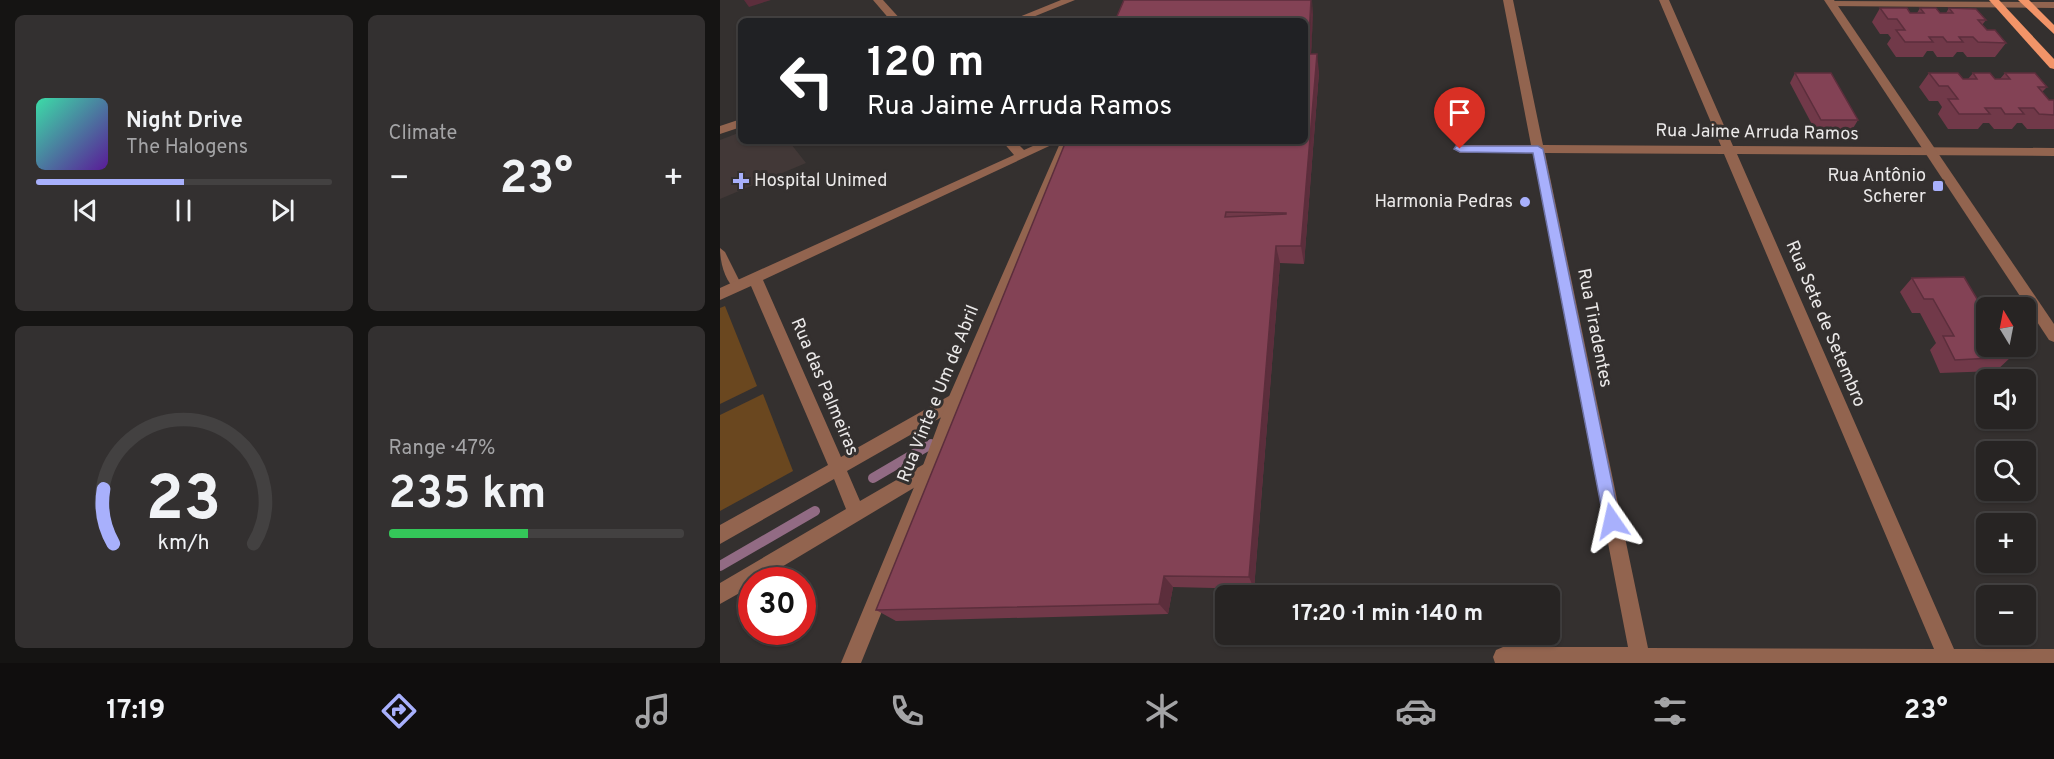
<!DOCTYPE html>
<html lang="en">
<head>
<meta charset="utf-8">
<style>
	body { margin:0; font-family:Overpass,sans-serif; background:#333030; color:#f1f3f6; height:100vh; display:flex; flex-direction:column; font-size:22px; white-space:nowrap }
	* { box-sizing:border-box; margin:0 }
	p { font-size:20px; color:#a4a4a6 }
	.icon { flex:none; width:33px; height:33px; fill:none; stroke:currentColor; stroke-width:2; stroke-linecap:round; stroke-linejoin:round }
	.map { position:relative; flex:1; overflow:hidden }
	.drawer { display:flex; flex-direction:column; gap:15px; padding:15px; background:#151413; width:720px }
	.drawer>* { flex:none }
	.guide { position:absolute; left:18px; top:18px; width:570px; height:126px; border-radius:9px; box-shadow:0 2px 4px #0004,0 0 0 2px #434141; background:#202124; color:#fff; overflow:hidden }
	.needle { width:39px; rotate:350deg }
	.buttons { position:absolute; left:1256px; top:297px; display:grid; gap:12px }
	.buttons a { display:grid; place-items:center; width:60px; height:60px; border-radius:9px; background:#272423; box-shadow:0 2px 4px #0004,0 0 0 2px #434141; font-size:30px }
	.speed { position:absolute; left:18px; top:567px; display:flex; gap:12px; font-size:30px; font-weight:700; text-align:center }
	.speed>* { display:grid; place-content:center; width:78px; height:78px; border-radius:50%; background:#272423; box-shadow:0 2px 4px #0004,0 0 0 2px #434141; line-height:1 }
	.speed .limit { border:9px solid #d22; background:#fff; color:#111 }
	.pin { position:absolute; display:grid; place-items:center; width:51px; height:51px; color:#fff; margin:-62px -26px; border-radius:50% 50% 50% 0; rotate:-45deg; box-shadow:0 0 6px #0007 }
	.pin .icon { rotate:45deg }
	.me { position:absolute; width:66px; margin:-33px; rotate:349deg; stroke-linejoin:round; filter:drop-shadow(0 0 4px #0008) }
	.turn { display:flex; align-items:center; gap:21px; height:126px; padding:0 30px; font-size:27px }
	.turn .icon { width:78px; height:78px; stroke-width:2.5 }
	.turn b { display:block; font-size:42px; line-height:51px }
	.big { font-size:45px; font-weight:700; line-height:1.1 }
	.drawer .card { flex:1; display:flex; flex-direction:column; justify-content:center; gap:9px; min-width:0; padding:0 21px; border-radius:9px; background:#333030 }
	.drawer .dial { align-items:center; gap:0 }
	.dial svg { height:156px; overflow:visible; fill:none; stroke:#434141; stroke-width:7; stroke-linecap:round; text-anchor:middle }
	.dial text { fill:#f1f3f6; stroke:none }
	.song { display:flex; align-items:center; gap:18px }
	.cover { width:72px; height:72px; border-radius:9px; background:linear-gradient(135deg,hsl(160 70% 55%),hsl(270 70% 35%)) }
	.played { height:6px; border-radius:3px; background:linear-gradient(90deg,#a8b0fc 50%,#434141 50%) }
	.keys { display:flex; justify-content:space-around; direction:ltr }
	.heat { display:flex; justify-content:space-between; align-items:center; font-size:33px; direction:ltr }
	.charge { height:9px; border-radius:4px; background:linear-gradient(90deg,#34c759 47%,#434141 0) }
	.drawer .tiles { flex:1; display:grid; gap:15px; grid-template-columns:repeat(2,1fr) }
	.trip { position:absolute; left:495px; top:585px; width:345px; height:60px; border-radius:9px; background:#272423; box-shadow:0 2px 4px #0004,0 0 0 2px #434141; font-weight:700; line-height:60px; text-align:center }
	.tabs { display:flex; height:96px; justify-content:space-around; align-items:center; background:#100e0e; color:#a4a4a6 }
	.tabs .icon { width:42px; height:42px }
	.tabs .selected { color:#a8b0fc }
	.tabs b { font-size:27px; color:#f1f3f6 }
	main { display:flex; flex:1; min-height:0 }
	.map>svg:first-child { display:block }
	.built { fill:#423837 }
	.green { fill:#6a471f }
	.lines { fill:none; stroke-linecap:round; stroke-linejoin:round }
	.stream { stroke:#926b84; stroke-width:10 }
	.service { fill:#92644f; fill-rule:evenodd }
	.minor { fill:#92644f; fill-rule:evenodd }
	.tertiary { fill:#92644f; fill-rule:evenodd }
	.primary { fill:#f29468; fill-rule:evenodd }
	.wall { fill:#713949 }
	.shaded-wall { fill:#5c2e3c }
	.building { fill:#834255; stroke:#5c2e3c; stroke-width:1.5; fill-rule:evenodd }
	.route { fill:#a8b0fc; stroke:#6d72a4; stroke-width:1.5 }
	.poi-dot { fill:#a8b0fc; stroke:#34302f; stroke-width:2 }
	.labels { text-anchor:middle; dominant-baseline:central; stroke-width:6; stroke-linejoin:round; paint-order:stroke }
	.street-label { font-size:18px; fill:#ebe9e9; stroke:#34302f }
	.poi-label { font-size:18px; fill:#ebe9e9; stroke:#34302f; text-anchor:end }
</style>
</head>
<body>
<main>
<section class="drawer">
<div class="tiles">
<div class="card">
<div class="song"><i class="cover"></i><div><b>Night Drive</b><p>The Halogens</p></div></div>
<div class="played"></div>
<div class="keys"><svg class="icon" aria-label="previous" viewBox="0 0 24 24"><path d="M18 5L8 12l10 7zM5 5v14"/></svg><svg class="icon" aria-label="pause" viewBox="0 0 24 24"><path d="M8 5v14M16 5v14"/></svg><svg class="icon" aria-label="next" viewBox="0 0 24 24"><path d="M6 5l10 7-10 7zM19 5v14"/></svg></div>
</div>
<div class="card"><p>Climate</p>
<div class="heat"><a>−</a><b class="big">23°</b><a>+</a></div>
</div>
<div class="card dial"><svg viewBox="0 0 100 80">
<path d="M14 69A42 42 0 1 1 86 69"/>
<path d="M14 69A42 42 0 0 1 9 41" stroke="#a8b0fc"/>
<text x="50" y="56" font-size="32" font-weight="700">23</text>
<text x="50" y="72" font-size="11">km/h</text>
</svg></div>
<div class="card"><p>Range · 47%</p><b class="big">235 km</b><div class="charge"></div></div>
</div>
</section>
<div class="map">
<svg width="1334" height="663" viewBox="0 0 1334 663">
	<rect width="100%" height="100%" fill="#34302f"/>
	<!-- built -->
	<path class="built" d="M21,132V141H78L71,144L86,163L0,199V140Z"/>
	<!-- green -->
	<g class="green">
		<path d="M5,306L37,386L0,404V308Z"/>
		<path d="M43,394L73,471L0,511V415Z"/>
	</g>
	<g class="lines">
		<!-- stream -->
		<g class="stream">
			<path d="M153,478L211,444"/>
			<path d="M0,566L95,511"/>
		</g>
		<!-- service -->
		<path class="service" d="M0,248L5,252L22,286L21,289L17,290C5,283 0,262 0,248Z"/>
		<!-- minor -->
		<g class="minor">
			<path d="M153,0H163L182,21H171Z"/>
			<path d="M341,0H355L303,21H289Z"/>
			<path d="M783,0H793L823,145L1001,146L939,0H949L1013,146L1334,148V156L1017,154L1234,649H1334V663H775L773,657L776,650L783,647H908L813,153H740L734,149L740,145H811ZM825,153L1004,154L1214,649L928,648Z"/>
			<path d="M1112,1L1334,2V8L1108,6V2Z"/>
			<path d="M21,119V127L0,134V126Z"/>
			<path d="M282,141H295L304,150L324,141H340L43,280L121,457L229,396L235,394L241,396L243,401L241,406L127,471L140,501L211,460L217,462L220,468L217,474L40,580H32V586L0,604V583L126,509L114,479L0,544V525L108,465L31,286L0,300V288L294,155Z"/>
		</g>
		<!-- tertiary -->
		<g class="tertiary">
			<path d="M1104,0H1114L1334,324V342L1329,340Z"/>
			<path d="M341,141H353L243,401L220,468L141,663H121L202,468L227,401Z"/>
		</g>
		<!-- primary -->
		<g class="primary">
			<path d="M1269,0H1279L1334,59V69L1330,68Z"/>
			<path d="M1298,0H1309L1334,25V34Z"/>
		</g>
	</g>
	<!-- wall -->
	<g class="wall">
		<path d="M1160,8L1190,13H1197L1200,8L1220,13H1226L1229,8L1266,20L1262,25L1267,30L1286,43L1275,57H1247L1243,52H1237L1233,57H1217L1213,51H1207L1203,57H1176L1167,44L1171,38L1168,34H1160L1152,22Z"/>
		<path d="M593,15L591,54L599,72L584,264L560,263L534,589L453,587L448,614L176,621L156,610L346,141H585Z"/>
		<path d="M1075,73L1138,120L1132,130H1095L1070,83Z"/>
		<path d="M1209,73L1243,79H1248L1253,73L1275,79H1280L1285,73L1327,87L1322,92L1329,100H1334V129H1307L1302,123H1297L1292,129H1274L1269,123H1263L1258,129H1228L1218,114L1222,107L1218,101H1209L1199,87Z"/>
		<path d="M1192,278L1291,357L1276,371L1220,373L1210,350L1216,343L1200,313H1192L1180,292Z"/>
	</g>
	<!-- shaded-wall -->
	<g class="shaded-wall">
		<path d="M24,0H51L29,7Z"/>
		<path d="M592,0L593,15L590,72L588,54Z"/>
		<path d="M597,54L599,72L584,264L581,246Z"/>
		<path d="M556,246L560,263L534,589L529,577Z"/>
		<path d="M444,576L453,587L448,614L439,604Z"/>
	</g>
	<!-- building -->
	<g class="building">
		<path d="M404,0H591L588,54H597L581,246H556L529,577L444,576L439,604L156,610L346,141H585V21H395ZM506,212L566,213V214L505,217Z"/>
		<path d="M1160,8H1187L1190,13H1204L1200,8H1216L1220,13H1233L1229,8L1256,9L1266,20H1258L1267,30H1275L1286,43L1258,42L1253,37H1239L1243,42H1227L1223,37H1209L1213,42H1185L1176,30H1185L1177,19H1168Z"/>
		<path d="M1075,73H1111L1138,120H1101Z"/>
		<path d="M1209,73H1238L1243,79H1257L1253,73H1270L1275,79H1290L1285,73H1315L1327,87H1318L1329,100H1334V115L1319,114L1314,108H1299L1304,114H1285L1281,108H1265L1270,114H1239L1228,99H1238L1228,86H1219Z"/>
		<path d="M1244,277L1266,314V346H1285L1291,357L1235,360L1223,336H1234L1213,299H1204L1192,278Z"/>
	</g>
	<!-- route -->
	<path class="route" d="M736,146H818L823,149L900,521L898,526L892,528L886,526L884,521L813,153L740,152L734,149Z"/>
	<!-- markers -->
	<g class="poi-dot">
		<path d="M18 172h6v6h6v6h-6v6h-6v-6h-6v-6h6z"/>
		<rect x="1212" y="180" width="12" height="12" rx="3"/>
		<circle cx="805" cy="202" r="6"/>
	</g>
	<g class="labels">
		<!-- street labels -->
		<g class="street-label">
			<text transform="translate(1037 133) rotate(1)">Rua Jaime Arruda Ramos</text>
			<text transform="translate(1105 324) rotate(67)">Rua Sete de Setembro</text>
			<text transform="translate(874 328) rotate(79)">Rua Tiradentes</text>
			<text transform="translate(104 387) rotate(67)">Rua das Palmeiras</text>
			<text transform="translate(219 394) rotate(-68)">Rua Vinte e Um de Abril</text>
		</g>
		<!-- poi labels -->
		<g class="poi-label">
			<text x="1206" y="176">Rua Antônio<tspan x="1206" dy="21">Scherer</tspan></text>
			<text x="34" y="181" text-anchor="start">Hospital Unimed</text>
			<text x="793" y="202">Harmonia Pedras</text>
		</g>
	</g>
</svg>
<div class="buttons">
<a><svg class="needle" viewBox="-14 -14 28 28"><path d="M0-13l5 13h-10z" fill="#e53935"/><path d="M0 13l5-13h-10z" fill="#a4a4a6"/></svg></a>
<a><svg class="icon" aria-label="sound" viewBox="0 0 24 24"><path d="M4 9h4l5-4v14l-5-4H4zM17 9q2 3 0 6"/></svg></a>
<a><svg class="icon" aria-label="search" viewBox="0 0 24 24"><circle cx="10" cy="10" r="6"/><path d="M15 15l6 6"/></svg></a>
<a>+</a>
<a>−</a>
</div>
<div class="speed"><div class="limit">30</div></div>
<div class="pin" style="left:740px;top:149px;background:#d93025"><svg class="icon" aria-label="arrive" viewBox="0 0 24 24"><path d="M6 21V4h12l-3 4 3 4H6"/></svg></div>
<svg class="me" style="left:892px;top:521px" viewBox="-20 -20 40 40"><path d="M0-17L14 15 0 8-14 15z" fill="#a8b0fc" stroke="#fff" stroke-width="4"/></svg>
<div class="trip">17:20 · 1 min · 140 m</div>
<div class="guide">
<div class="turn"><svg class="icon" aria-label="left" viewBox="0 0 24 24"><path d="M17 20v-9H6M10 6l-5 5 5 5"/></svg><div><b>120 m</b>Rua Jaime Arruda Ramos</div></div>
</div>
</div>
</main>
<nav class="tabs">
<b>17:19</b>
<svg class="icon selected" aria-label="directions" viewBox="0 0 24 24"><path d="M12 3l9 9-9 9-9-9zM9 14v-3h6M13 9l2 2-2 2"/></svg>
<svg class="icon" aria-label="music" viewBox="0 0 24 24"><path d="M9 18V5l10-2v13"/><circle cx="6" cy="18" r="3"/><circle cx="16" cy="16" r="3"/></svg>
<svg class="icon" aria-label="phone" viewBox="0 0 24 24"><path d="M5 4h4l2 5-3 2q2 4 5 5l2-3 5 2v4C11 20 4 13 5 4z"/></svg>
<svg class="icon" aria-label="climate" viewBox="0 0 24 24"><path d="M12 3v18M4 7l16 10M4 17L20 7"/></svg>
<svg class="icon" aria-label="car" viewBox="0 0 24 24"><path d="M5 17H2v-5l4-1 3-4h7l3 4 3 1v5h-3M9 17h6M6 11h13"/><circle cx="7" cy="17" r="2"/><circle cx="17" cy="17" r="2"/></svg>
<svg class="icon" aria-label="filters" viewBox="0 0 24 24"><path d="M4 7h16M4 17h16"/><circle cx="9" cy="7" r="2"/><circle cx="15" cy="17" r="2"/></svg>
<b>23°</b>
</nav>
</body>
</html>
